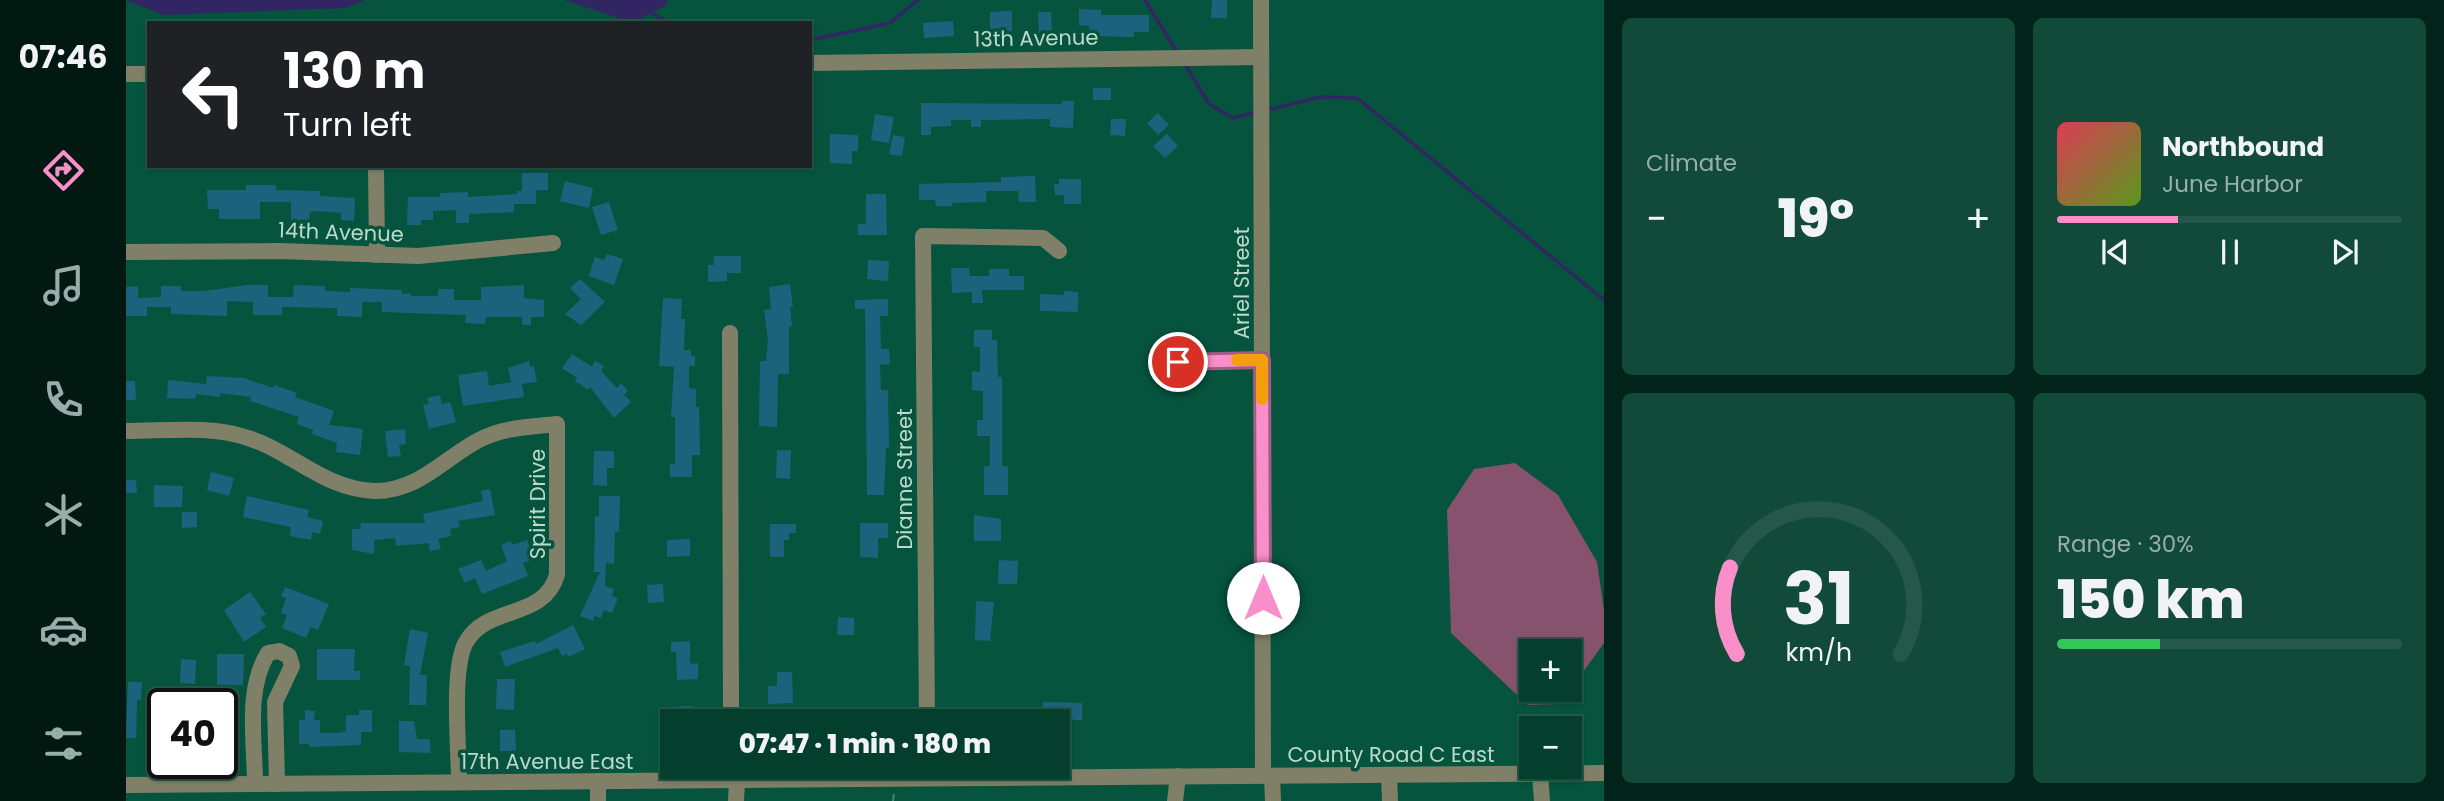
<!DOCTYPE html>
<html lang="en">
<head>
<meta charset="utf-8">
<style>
	body { margin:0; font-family:Poppins,sans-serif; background:#124a3a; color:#f1f3f6; height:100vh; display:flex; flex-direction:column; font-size:26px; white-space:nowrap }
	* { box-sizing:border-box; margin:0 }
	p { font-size:23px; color:#97afaa }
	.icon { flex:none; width:38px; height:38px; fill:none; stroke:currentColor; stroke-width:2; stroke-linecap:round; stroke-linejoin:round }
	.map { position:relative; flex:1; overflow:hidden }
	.side { display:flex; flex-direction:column; gap:18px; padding:18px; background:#022319; width:840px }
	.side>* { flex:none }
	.banner { position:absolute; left:21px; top:21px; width:665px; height:147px; border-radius:0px; box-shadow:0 2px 5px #0004,0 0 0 2px #25584a; background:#202124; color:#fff; overflow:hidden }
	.fabs { position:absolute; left:1393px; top:639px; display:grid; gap:14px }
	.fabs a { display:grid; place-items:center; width:63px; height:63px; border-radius:0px; background:#043f2e; box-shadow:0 2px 5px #0004,0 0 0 2px #25584a; font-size:35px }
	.speed { position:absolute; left:21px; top:688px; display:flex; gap:14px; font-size:35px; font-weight:700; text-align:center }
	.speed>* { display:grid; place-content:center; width:91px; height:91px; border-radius:50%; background:#043f2e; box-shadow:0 2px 5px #0004,0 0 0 2px #25584a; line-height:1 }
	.speed .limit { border:4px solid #111; border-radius:10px; background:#fff; color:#111 }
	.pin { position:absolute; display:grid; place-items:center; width:60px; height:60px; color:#fff; margin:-30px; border:4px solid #fff; border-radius:50%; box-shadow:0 2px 7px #0007 }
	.me { position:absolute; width:77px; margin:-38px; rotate:0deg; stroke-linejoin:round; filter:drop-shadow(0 0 5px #0008) }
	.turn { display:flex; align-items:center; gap:24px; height:147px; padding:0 21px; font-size:32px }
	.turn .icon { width:91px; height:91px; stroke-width:2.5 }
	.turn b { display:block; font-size:49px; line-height:60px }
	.big { font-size:52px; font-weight:800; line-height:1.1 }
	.side .widget { flex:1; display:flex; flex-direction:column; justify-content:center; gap:10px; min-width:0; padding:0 24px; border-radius:10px; background:#124a3a }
	.side .dial { align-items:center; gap:0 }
	.dial svg { height:182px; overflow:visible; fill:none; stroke:#25584a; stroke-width:7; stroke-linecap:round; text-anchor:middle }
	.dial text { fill:#f1f3f6; stroke:none }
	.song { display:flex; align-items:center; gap:21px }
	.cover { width:84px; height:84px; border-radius:10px; background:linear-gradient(135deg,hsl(350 70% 55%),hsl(90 70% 35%)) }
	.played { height:7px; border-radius:4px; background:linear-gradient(90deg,#f98fc8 35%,#25584a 35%) }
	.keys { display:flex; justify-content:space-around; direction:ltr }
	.heat { display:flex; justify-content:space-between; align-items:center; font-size:38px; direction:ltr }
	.charge { height:10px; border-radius:5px; background:linear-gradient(90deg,#34c759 30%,#25584a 0) }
	.side .tiles { flex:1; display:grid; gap:18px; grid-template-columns:repeat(2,1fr) }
	.trip { position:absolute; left:534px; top:709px; width:410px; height:70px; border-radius:0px; background:#043f2e; box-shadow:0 2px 5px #0004,0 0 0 2px #25584a; font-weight:800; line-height:70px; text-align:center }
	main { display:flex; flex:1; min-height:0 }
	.menu { display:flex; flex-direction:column; width:126px; justify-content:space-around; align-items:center; background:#021912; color:#97afaa }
	.menu .icon { width:49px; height:49px }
	.menu .current { color:#f98fc8 }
	.menu b { font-size:32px; color:#f1f3f6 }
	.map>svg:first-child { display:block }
	.green { fill:#87526e; fill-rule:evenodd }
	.water { fill:#312663 }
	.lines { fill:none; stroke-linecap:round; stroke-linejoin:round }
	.stream { stroke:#312663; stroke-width:3.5 }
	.building { fill:#1d627c }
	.path { stroke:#488572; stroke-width:2; stroke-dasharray:7 3.5; stroke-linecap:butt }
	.minor { stroke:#808068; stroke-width:16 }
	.route-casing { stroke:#a25d82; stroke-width:18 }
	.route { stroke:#f98fc8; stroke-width:12 }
	.slow { stroke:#f59e0b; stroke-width:12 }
	.labels { text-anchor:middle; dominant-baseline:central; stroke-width:7; stroke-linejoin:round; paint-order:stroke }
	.street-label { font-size:21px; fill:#badacc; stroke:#06543e }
</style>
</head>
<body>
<main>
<nav class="menu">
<b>07:46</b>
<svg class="icon current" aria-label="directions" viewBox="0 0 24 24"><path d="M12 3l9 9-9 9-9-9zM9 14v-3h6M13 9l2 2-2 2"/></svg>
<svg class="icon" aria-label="music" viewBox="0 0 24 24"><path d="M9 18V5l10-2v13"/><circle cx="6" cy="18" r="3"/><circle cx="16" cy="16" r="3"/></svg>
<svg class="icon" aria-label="phone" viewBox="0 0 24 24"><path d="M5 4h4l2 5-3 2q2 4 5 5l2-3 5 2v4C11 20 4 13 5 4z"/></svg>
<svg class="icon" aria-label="climate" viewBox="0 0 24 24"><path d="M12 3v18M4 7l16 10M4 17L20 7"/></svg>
<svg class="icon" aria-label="car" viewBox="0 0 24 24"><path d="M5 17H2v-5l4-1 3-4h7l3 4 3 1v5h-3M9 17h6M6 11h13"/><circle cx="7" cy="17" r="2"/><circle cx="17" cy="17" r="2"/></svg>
<svg class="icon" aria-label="filters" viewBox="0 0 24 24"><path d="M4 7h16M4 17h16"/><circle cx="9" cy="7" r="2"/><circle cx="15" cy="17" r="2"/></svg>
</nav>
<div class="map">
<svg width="1478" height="801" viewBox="0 0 1478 801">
	<rect width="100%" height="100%" fill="#06543e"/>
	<!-- green -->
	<path class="green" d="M1389,463L1432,495L1471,562L1478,610V643L1434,704L1402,705L1325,633L1321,510L1348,469ZM1405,651H1444V690H1405Z"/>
	<!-- water -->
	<g class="water">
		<path d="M0,0H239L219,8L37,15Z"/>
		<path d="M439,0H541V5L506,23Z"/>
	</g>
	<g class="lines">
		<!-- stream -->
		<g class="stream">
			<path d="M1019,0L1051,52"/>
			<path d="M525,12L542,23"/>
			<path d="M684,40L764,23L792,0"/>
			<path d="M1059,64L1083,104L1107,118L1130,112"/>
			<path d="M1140,110L1195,97L1231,98L1478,300"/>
		</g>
	</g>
	<!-- building -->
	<g class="building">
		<path d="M1086,0H1101V18H1085Z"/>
		<path d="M953,9L975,10V15H1023V32H1008V37L963,36V26L953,25Z"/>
		<path d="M886,11V33L864,30V12Z"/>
		<path d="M912,12H925L926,33H913Z"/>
		<path d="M827,21L828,36L798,38L797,23Z"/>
		<rect x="967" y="88" width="18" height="12"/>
		<path d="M936,101H948L947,128L924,127V119L855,120V127H845V120H825V126L805,127V135H795V103L936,104Z"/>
		<path d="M1032,113L1043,125L1032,135L1021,123Z"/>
		<path d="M749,114L768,117L763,143L745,140Z"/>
		<path d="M985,119H1000L999,136L984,135Z"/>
		<path d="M704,134L732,135V151H726V164L704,163Z"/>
		<path d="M1041,134L1052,146L1039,158L1027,146Z"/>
		<path d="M767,135L779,137L776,156L763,154Z"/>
		<path d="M396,173H422V190H410V204H388V212L343,214V223H330V210L307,211V220H295V225H281L282,197H314V193L342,192V197L391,194V191H396Z"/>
		<path d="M909,176L910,202H893L892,191H860V202L826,203V206H810L809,200H793V184L875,182V177Z"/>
		<path d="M933,179H955V204H938V195H929L928,184H933Z"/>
		<path d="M439,181L467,188L463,208L434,201Z"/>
		<path d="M120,185H150V190L194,191V196L229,198L228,221L215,220V213L193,211L184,212L183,220H165V202H134V219H93V209H82L81,190H120Z"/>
		<path d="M740,194H760L761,235H732V224H740Z"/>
		<path d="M483,202L492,230L475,235L466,207Z"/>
		<path d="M481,254L497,259L488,285L463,276L469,257L478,260Z"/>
		<path d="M588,256H615V273H601V281L582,282V265H588Z"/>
		<path d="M742,260L763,261L762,281L741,279Z"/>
		<path d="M825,268H843L844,276H863V269H883V276H898V290H856L857,303H846V292L826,293Z"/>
		<path d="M454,279L479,302L455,325L439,314L455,299L444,288Z"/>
		<path d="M664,284L667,307H664L666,326H663V374H652L651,427L633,426L634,361H640L642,340L638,310L645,309L643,287Z"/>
		<path d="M121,285H142V297H167L168,285L199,286V291L224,292V288L276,290V294L285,293V296H312V289H328V300H355V287L398,285V298L418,300V317H405V325H396V317H360L359,324L339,323L340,315L256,312V302H236V317L211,316V308L156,307V315H127V302L101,301V316L45,314V307H21V316H0V287L12,286V298L35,297V286H55V291H78Z"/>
		<path d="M938,291L952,292V312L914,311V294L938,295Z"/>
		<path d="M537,298L556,299L555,319H559L558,350H565V356H569V366H563V388L570,389V407H573L574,455H566V477H544V464H549V417H545L548,367L533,366Z"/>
		<path d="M762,299V316H754L755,349H763L764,364L754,365L755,390H762L763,448H760L758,495H741L739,309H729V300Z"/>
		<path d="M848,330H866V340H871L872,377H876V466H882V495H858V466H864V436H851V420H857V391L846,390V371L854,372V347H848Z"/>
		<path d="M446,354L466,367L469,361L478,366L475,371L491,388L495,383L502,391L498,395L505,402L488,418L464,387L462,390L449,381L451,378L436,368Z"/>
		<path d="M403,361L404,367L408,366L411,382L396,384L398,397L337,406L332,375L361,371L363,386L385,382L382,368Z"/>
		<path d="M81,376L118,378L147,388L148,385L171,393L169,397L208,411L203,425L237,429L234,455L210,452L211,443L186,434L187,430L171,424L173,417L124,401L125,397L94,393V397L70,394L69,399L41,398L42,380L80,384Z"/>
		<path d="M0,381H9L10,400H0Z"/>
		<path d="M314,395L316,404L324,402L330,422L303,429L297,405L303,404L301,398Z"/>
		<path d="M279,429L280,444L273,445L275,456L262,457L259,431Z"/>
		<path d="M651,450H665L664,479L650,478Z"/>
		<path d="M468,451H488V468H481V486L467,485Z"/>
		<path d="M85,472L108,478L103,496L81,490Z"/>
		<path d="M0,480H10L11,493H0Z"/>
		<path d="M28,485L57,486L56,507H28Z"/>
		<path d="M364,489L369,515L332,521L334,527L324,529L325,536L312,539L315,549L304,551L303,543L270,546L269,538L248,540V554L226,550V529H234L235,523H299L297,514L357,501L355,491Z"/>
		<path d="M121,496L183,510L181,517L197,521L194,534L186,532L185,540L164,536L165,527L117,517Z"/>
		<path d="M473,496H494L493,532L489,531L488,564L480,563L479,586L488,589L486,596L492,598L486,613L478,610L475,618L468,616L467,621L454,616L474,572H468L469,516L473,517Z"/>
		<path d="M56,512H71V527L56,528Z"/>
		<path d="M848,515L875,519V541H848Z"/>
		<path d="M734,523H762V538H752V558L734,557Z"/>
		<path d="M644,524H670V533H663V540H658V557H644Z"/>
		<path d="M564,539V556L541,557V540Z"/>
		<path d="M401,540L408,559L397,563L402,576L356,594L349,578L339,583L332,569L355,560L360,571L381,561L375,545L385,541L386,545Z"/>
		<path d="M873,560L892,561L891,584H872Z"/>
		<path d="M537,584L538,602L522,603L521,585Z"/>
		<path d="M159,587L203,604L192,630L185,627L180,638L156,628L161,615L155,613L160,598L155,596Z"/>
		<path d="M124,592L140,614L134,618L140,627L118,642L98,610Z"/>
		<path d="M850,601L868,602L864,641L849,640Z"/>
		<path d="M712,617L728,618V635H711Z"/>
		<path d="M447,625L459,649L443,657L441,654L436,656L432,648L379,667L374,652L409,641L410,644Z"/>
		<path d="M284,629L302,633L294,675H301L300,705H283L284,666L278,665Z"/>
		<path d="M564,641V664L572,663V679L551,680L550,652H545V642Z"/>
		<path d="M191,649H229L228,671H234V680H191Z"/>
		<path d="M91,654H118L117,685H91Z"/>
		<path d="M55,659L70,660L69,684L54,683Z"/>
		<path d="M651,672H666L667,703L642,704V686H651Z"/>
		<path d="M371,679H389L388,710L370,709Z"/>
		<path d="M2,682H16L15,700H11L10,738H0Z"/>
		<path d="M917,702L956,703V720L917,719Z"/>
		<rect x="553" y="706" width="14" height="15"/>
		<path d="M878,709L903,710V721H878Z"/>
		<path d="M179,710L189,711L188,720H194V733H213L220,731V715H233V710H246V732H235V745L183,747V744H173V720H179Z"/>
		<path d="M273,721H288L291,739H304V753L273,752Z"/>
		<path d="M374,730H389L390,751H374Z"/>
	</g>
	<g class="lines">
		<!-- path -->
		<path class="path" d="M767,801L768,792"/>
		<!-- minor -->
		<g class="minor">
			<path d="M1135,0L1137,775"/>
			<path d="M684,63L1135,57"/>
			<path d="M0,74H23"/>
			<path d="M250,166L251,255"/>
			<path d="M0,252L154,251L292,256L427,243"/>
			<path d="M604,333L605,721"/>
			<path d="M1052,362L1136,360"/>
			<path d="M0,431C40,431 84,425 122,438C167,452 199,490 249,491C293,491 318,458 353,440C377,427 405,427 431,424V575C417,621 362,604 340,642C325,668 333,749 333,782"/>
			<path d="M801,721L797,236L917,238L933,251"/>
			<path d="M1414,774L1416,801"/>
			<path d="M1263,775L1264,801"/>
			<path d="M1146,776L1147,801"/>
			<path d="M472,781V801"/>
			<path d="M129,784C129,742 119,690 142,653L153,651L163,656L166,666L149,702L151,784"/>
			<path d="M0,785L1478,773"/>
			<path d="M610,801L611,780"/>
			<path d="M1049,801L1052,776"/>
		</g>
	</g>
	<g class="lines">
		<defs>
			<path id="route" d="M1052,362L1136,360L1137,598"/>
		</defs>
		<!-- route casing -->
		<use href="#route" class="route-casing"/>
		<!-- route -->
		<use href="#route" class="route"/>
		<!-- slow -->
		<path class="slow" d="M1111,360H1136V399"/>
	</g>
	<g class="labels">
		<!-- street labels -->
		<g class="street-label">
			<text transform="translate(910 38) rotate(-1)">13th Avenue</text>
			<text transform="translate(215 232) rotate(2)">14th Avenue</text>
			<text transform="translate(1115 283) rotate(-90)">Ariel Street</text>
			<text transform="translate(778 479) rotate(-90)">Dianne Street</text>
			<text transform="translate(411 504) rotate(-90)">Spirit Drive</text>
			<text x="1265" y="754">County Road C East</text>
			<text x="421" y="761">17th Avenue East</text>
		</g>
	</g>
</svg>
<div class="fabs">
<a>+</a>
<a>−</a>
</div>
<div class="speed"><div class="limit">40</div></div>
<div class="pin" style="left:1052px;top:362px;background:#d93025"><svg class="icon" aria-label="arrive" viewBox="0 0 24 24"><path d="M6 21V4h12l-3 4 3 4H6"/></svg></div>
<svg class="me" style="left:1137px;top:598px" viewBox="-20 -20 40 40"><circle r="19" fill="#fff"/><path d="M0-13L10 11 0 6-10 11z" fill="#f98fc8"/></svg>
<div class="trip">07:47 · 1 min · 180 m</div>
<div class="banner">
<div class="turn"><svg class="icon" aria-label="left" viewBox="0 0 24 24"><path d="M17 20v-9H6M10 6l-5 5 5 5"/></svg><div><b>130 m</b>Turn left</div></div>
</div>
</div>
<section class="side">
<div class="tiles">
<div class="widget"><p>Climate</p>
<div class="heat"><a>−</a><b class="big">19°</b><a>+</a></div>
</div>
<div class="widget">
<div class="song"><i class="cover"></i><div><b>Northbound</b><p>June Harbor</p></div></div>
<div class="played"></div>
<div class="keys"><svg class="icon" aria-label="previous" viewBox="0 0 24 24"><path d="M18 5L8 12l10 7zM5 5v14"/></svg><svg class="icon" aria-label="pause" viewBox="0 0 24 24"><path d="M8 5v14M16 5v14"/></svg><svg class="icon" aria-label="next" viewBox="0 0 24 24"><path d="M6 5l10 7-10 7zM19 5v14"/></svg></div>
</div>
<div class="widget dial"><svg viewBox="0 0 100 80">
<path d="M14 69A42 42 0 1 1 86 69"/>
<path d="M14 69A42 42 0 0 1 11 31" stroke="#f98fc8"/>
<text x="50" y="56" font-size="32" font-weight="700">31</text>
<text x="50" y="72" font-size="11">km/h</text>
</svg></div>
<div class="widget"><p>Range · 30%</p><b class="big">150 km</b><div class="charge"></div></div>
</div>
</section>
</main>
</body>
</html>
